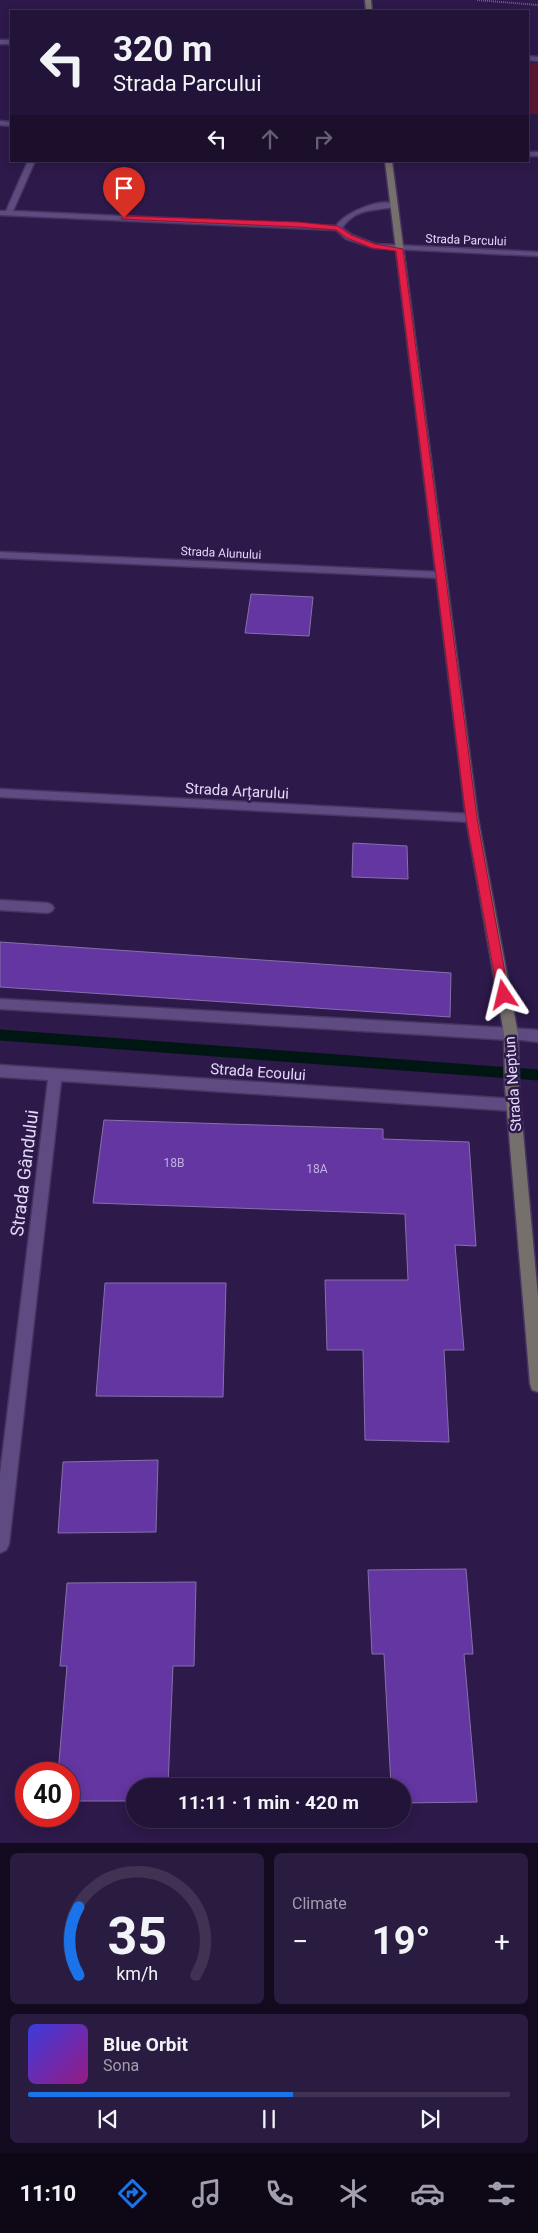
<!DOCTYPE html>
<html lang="en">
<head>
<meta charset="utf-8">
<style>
	body { margin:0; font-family:Roboto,sans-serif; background:#2a1c40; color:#f1f3f6; height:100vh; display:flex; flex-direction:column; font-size:19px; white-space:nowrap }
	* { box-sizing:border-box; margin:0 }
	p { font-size:16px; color:#a29eae }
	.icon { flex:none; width:28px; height:28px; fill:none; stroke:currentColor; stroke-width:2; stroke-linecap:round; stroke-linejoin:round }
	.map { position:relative; height:1843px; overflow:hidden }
	.details { display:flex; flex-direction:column; gap:10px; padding:10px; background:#130a1f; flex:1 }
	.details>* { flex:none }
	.banner { position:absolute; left:10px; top:10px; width:519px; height:152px; border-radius:0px; box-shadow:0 2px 12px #0003,0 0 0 1px #3f3253; background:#221338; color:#f1f3f6; overflow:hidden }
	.speed { position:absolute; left:15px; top:1762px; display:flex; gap:10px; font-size:25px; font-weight:700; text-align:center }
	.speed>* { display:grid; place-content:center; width:65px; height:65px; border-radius:50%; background:#221338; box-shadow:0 2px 12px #0003,0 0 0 1px #3f3253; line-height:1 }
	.speed .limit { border:8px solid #d22; background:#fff; color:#111 }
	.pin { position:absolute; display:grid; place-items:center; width:42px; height:42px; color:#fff; margin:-51px -21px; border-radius:50% 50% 50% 0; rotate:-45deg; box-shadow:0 0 5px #0007 }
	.pin .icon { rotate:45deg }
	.me { position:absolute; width:55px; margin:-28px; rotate:350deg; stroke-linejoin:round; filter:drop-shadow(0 0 4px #0008) }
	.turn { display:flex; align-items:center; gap:18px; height:105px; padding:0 20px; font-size:22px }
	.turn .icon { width:65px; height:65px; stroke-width:2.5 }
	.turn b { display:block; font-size:35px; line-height:42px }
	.lanes { display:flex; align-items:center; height:48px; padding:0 20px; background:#0003; justify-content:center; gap:25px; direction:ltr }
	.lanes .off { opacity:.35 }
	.big { font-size:38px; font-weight:700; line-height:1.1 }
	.details .widget { flex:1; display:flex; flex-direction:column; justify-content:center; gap:8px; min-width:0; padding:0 18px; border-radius:8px; background:#2a1c40 }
	.details .dial { align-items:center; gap:0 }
	.dial svg { height:130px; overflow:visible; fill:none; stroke:#3f3253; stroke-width:7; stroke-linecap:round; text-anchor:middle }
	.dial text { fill:#f1f3f6; stroke:none }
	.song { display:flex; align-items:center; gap:15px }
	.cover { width:60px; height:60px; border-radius:8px; background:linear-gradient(135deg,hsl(240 70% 55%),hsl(310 70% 35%)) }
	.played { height:5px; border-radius:2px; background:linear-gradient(90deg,#1a73e8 55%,#3f3253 55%) }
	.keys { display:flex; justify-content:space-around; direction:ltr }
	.heat { display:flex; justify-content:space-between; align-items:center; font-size:28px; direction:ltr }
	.details .tiles { flex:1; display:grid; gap:10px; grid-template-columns:1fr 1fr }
	.widget:last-child { grid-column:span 2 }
	.trip { position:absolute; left:126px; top:1778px; width:285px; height:50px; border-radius:25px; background:#221338; box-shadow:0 2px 12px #0003,0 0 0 1px #3f3253; font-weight:700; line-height:50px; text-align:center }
	.dock { display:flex; height:80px; justify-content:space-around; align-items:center; background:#0e0816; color:#a29eae }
	.dock .icon { width:35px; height:35px }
	.dock .on { color:#1a73e8 }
	.dock b { font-size:22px; color:#f1f3f6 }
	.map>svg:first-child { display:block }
	.green { fill:#5b1733 }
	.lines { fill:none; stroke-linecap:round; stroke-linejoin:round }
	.stream { stroke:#001612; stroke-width:11 }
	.building { fill:#6436a1; stroke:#8471aa }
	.lane-casing { stroke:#47345f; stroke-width:3 }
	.street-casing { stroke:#47345f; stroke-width:3 }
	.secondary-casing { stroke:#47345f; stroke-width:3 }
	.path { stroke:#70608b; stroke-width:2; stroke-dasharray:1 1; stroke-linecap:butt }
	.lane { fill:#5e4b81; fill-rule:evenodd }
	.street { fill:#5e4b81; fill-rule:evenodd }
	.secondary { fill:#75706b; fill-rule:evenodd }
	.route { fill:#e11d48; stroke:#92132f }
	.labels { text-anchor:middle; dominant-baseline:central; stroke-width:5; stroke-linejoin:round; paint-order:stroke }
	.far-street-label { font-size:12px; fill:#e2d8f8; stroke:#2d194a }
	.number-label { font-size:12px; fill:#c2b0e2 }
	.street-label { font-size:15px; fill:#e2d8f8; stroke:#2d194a }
	.near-street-label { font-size:18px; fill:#e2d8f8; stroke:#2d194a }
</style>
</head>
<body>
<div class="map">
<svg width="538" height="1843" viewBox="0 0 538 1843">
	<rect width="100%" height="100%" fill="#2d194a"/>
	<!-- green -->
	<rect class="green" x="528" y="63" width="10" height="51"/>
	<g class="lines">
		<!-- stream -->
		<path class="stream" d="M0,1035L538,1075"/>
	</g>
	<!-- building -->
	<g class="building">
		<path d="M251,594L313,597L309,636L245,633Z"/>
		<path d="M353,843L407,846L408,879L352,877Z"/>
		<path d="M0,942L451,973L450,1017L0,987Z"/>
		<path d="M104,1120L383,1129V1139L469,1142L476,1246L455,1245L464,1350H444L449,1442L365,1440L363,1350H327L325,1280H408L405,1214L93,1203Z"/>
		<path d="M105,1283H226L223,1397L96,1396Z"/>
		<path d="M158,1460L156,1532L58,1533L63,1462Z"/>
		<path d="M466,1569L473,1654H464L477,1802L402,1803V1786H391L384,1654H372L368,1570Z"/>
		<path d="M196,1582L194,1666H173L168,1786H135V1801H69V1774H58L67,1666H60L67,1583Z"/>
	</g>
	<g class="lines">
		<defs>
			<g id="lane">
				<rect x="528" y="152" width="10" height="4"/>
				<path d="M0,900L48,903L52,905L54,908L52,911L48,913L0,910Z"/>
				<path d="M0,999L511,1028L516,1030L518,1034L516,1038L511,1040L0,1009Z"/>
			</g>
			<g id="street">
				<rect x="0" y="40" width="11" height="4"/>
				<path d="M528,56L538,57V61L528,60Z"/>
				<path d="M0,121L11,122V126L0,125Z"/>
				<path d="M28,161H35L13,211L336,226C345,212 383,196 398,205L397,207C377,210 355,208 342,228L352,235L375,244L538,252V256L374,248L346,239L336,230L0,215V211H6Z"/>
				<path d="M0,552L441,572L446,575L441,578L0,558Z"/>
				<path d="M0,789L472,814L478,818L472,822L0,797Z"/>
				<path d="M511,1028L538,1030V1042L506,1038L504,1034L506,1030Z"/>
				<path d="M0,1065L514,1099L519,1101L521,1105L519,1109L514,1111L61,1081L9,1544L6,1550L0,1553V1474L48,1080L0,1077Z"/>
			</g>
			<g id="secondary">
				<path d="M365,0H371L372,11H366Z"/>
				<path d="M385,161H392L478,818L518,1034L519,1087L538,1297V1392L532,1390L530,1384L505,1087L504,1034L466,818Z"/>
			</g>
		</defs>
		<!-- lane casing -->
		<use href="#lane" class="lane-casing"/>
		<!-- street casing -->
		<use href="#street" class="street-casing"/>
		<!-- secondary casing -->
		<use href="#secondary" class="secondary-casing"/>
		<!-- path -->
		<path class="path" d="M477,0L538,5"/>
		<!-- lane -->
		<use href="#lane" class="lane"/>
		<!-- street -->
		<use href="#street" class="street"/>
		<!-- secondary -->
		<use href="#secondary" class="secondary"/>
	</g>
	<!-- route -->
	<path class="route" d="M124,216L298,222L338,226L351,235L375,244L403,249L477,818L509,995L508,998H499L498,995L466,818L396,251L372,248L347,238L336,230L298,227L121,219Z"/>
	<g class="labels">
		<!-- far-street labels -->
		<g class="far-street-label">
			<text transform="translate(466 240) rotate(2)">Strada Parcului</text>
			<text transform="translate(221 553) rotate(3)">Strada Alunului</text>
		</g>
		<!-- number labels -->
		<g class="number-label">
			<text x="174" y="1163">18B</text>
			<text x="317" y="1169">18A</text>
		</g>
		<!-- street labels -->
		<g class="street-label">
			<text transform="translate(237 791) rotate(3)">Strada Arțarului</text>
			<text transform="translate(258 1072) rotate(4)">Strada Ecoului</text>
			<text transform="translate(513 1084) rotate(-94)">Strada Neptun</text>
		</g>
		<!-- near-street labels -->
		<g class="near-street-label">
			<text transform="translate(24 1173) rotate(-83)">Strada Gândului</text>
		</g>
	</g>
</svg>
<div class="speed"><div class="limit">40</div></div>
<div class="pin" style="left:124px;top:218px;background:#d93025"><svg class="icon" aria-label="arrive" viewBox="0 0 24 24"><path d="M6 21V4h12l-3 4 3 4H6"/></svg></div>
<svg class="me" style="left:504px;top:995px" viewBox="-20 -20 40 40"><path d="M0-17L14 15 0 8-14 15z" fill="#e11d48" stroke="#fff" stroke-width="4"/></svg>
<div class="trip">11:11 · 1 min · 420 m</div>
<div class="banner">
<div class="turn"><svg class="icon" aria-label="left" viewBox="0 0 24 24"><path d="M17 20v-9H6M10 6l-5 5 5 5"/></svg><div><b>320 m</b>Strada Parcului</div></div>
<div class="lanes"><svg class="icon" aria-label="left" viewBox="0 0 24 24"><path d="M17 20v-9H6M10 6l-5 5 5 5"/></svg><svg class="icon off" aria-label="ahead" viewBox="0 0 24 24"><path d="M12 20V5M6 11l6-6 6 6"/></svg><svg class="icon off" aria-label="right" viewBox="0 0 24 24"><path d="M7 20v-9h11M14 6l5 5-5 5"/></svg></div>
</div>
</div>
<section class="details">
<div class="tiles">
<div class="widget dial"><svg viewBox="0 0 100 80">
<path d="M14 69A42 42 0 1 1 86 69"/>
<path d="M14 69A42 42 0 0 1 14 27" stroke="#1a73e8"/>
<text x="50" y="56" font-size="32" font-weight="700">35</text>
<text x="50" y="72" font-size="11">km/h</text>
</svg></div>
<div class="widget"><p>Climate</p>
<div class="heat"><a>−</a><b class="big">19°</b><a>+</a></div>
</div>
<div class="widget">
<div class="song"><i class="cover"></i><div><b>Blue Orbit</b><p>Sona</p></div></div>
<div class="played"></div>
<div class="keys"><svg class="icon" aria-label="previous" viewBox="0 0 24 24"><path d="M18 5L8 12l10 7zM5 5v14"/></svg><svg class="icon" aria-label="pause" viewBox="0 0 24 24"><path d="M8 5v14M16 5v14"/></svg><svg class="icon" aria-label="next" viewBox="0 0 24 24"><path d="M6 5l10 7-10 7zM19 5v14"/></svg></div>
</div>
</div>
</section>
<nav class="dock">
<b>11:10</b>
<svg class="icon on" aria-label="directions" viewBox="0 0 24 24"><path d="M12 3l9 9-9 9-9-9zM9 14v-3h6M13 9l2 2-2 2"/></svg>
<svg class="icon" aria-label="music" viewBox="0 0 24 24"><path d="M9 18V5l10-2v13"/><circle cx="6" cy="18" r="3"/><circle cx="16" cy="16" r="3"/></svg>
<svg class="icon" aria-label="phone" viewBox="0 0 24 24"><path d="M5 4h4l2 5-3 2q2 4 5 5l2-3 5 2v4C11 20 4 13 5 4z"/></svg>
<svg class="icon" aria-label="climate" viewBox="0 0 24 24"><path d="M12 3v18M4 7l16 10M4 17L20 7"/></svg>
<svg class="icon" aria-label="car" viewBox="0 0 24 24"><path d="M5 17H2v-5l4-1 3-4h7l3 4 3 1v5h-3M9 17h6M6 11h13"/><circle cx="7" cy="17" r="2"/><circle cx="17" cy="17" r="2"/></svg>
<svg class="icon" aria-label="filters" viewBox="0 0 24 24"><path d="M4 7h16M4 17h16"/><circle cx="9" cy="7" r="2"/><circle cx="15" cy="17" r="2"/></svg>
</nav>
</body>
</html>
